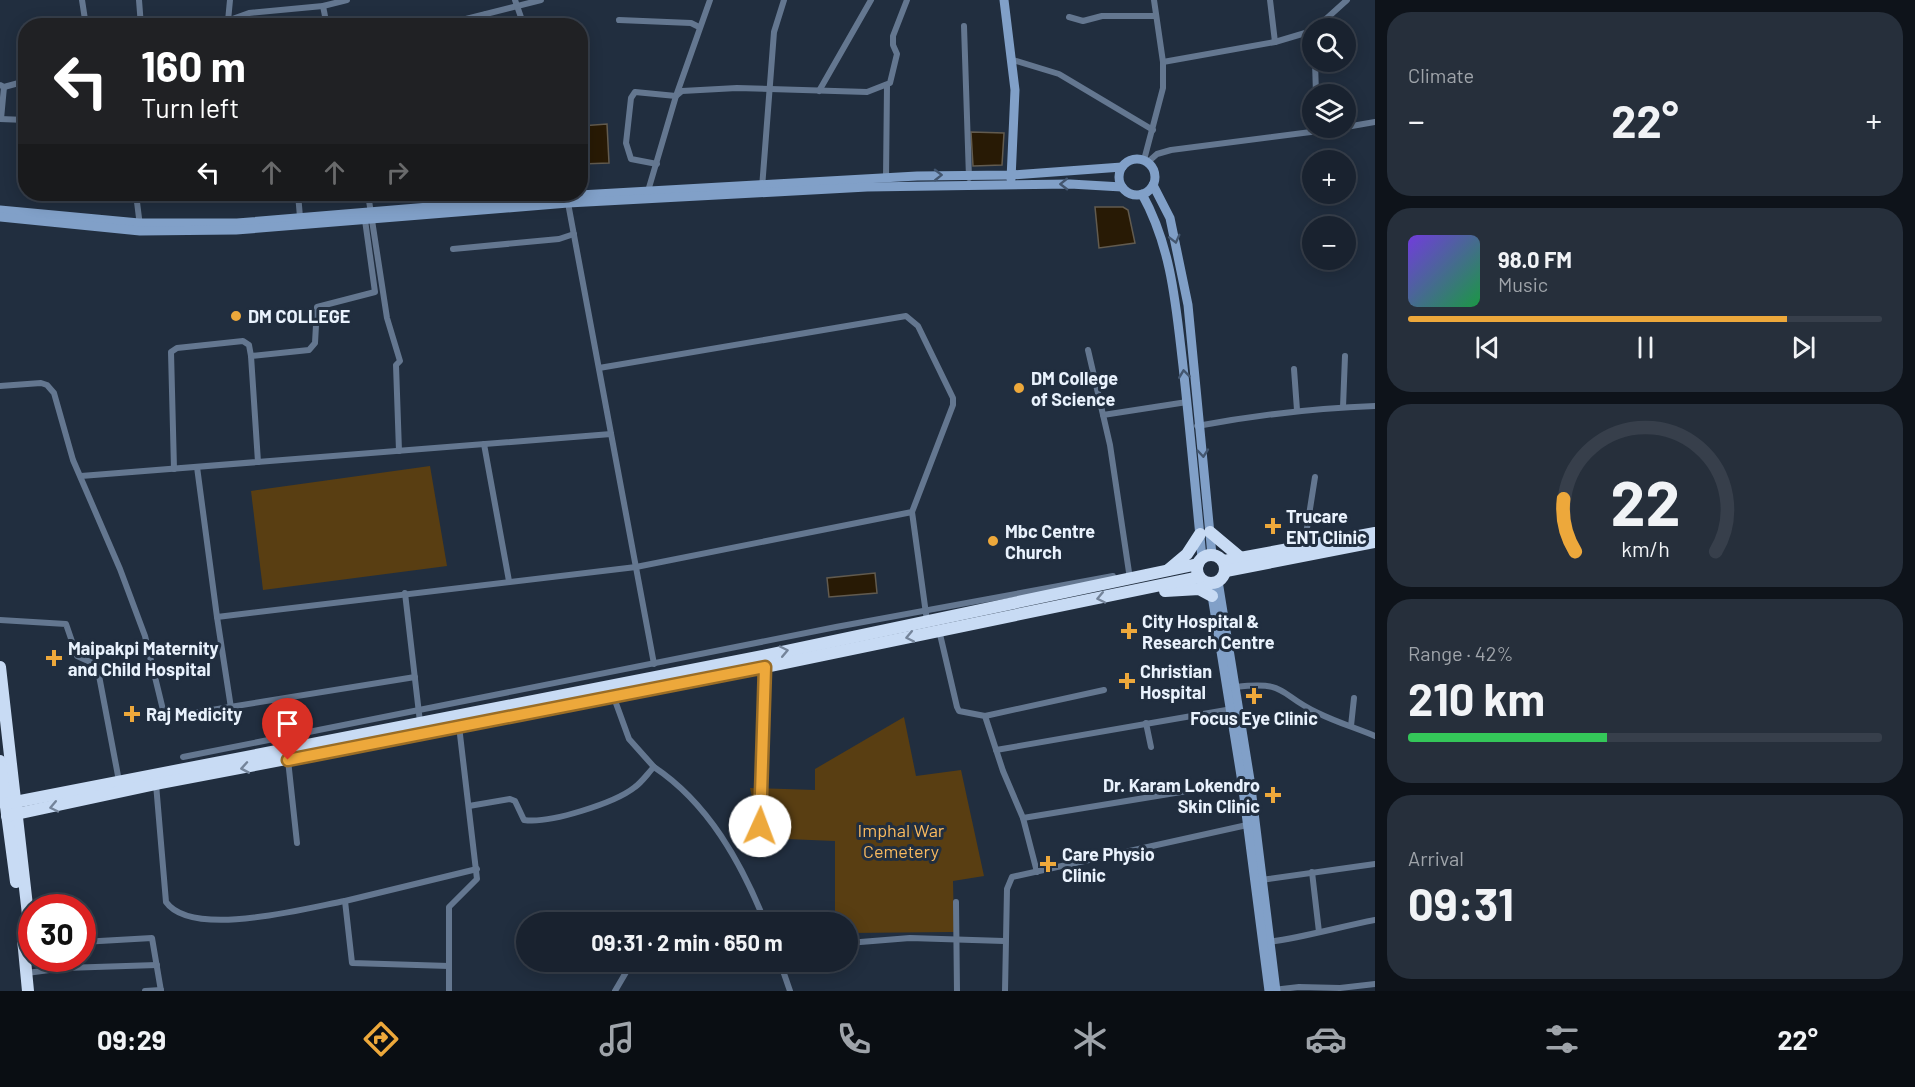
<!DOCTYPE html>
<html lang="en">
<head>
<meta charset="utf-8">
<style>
	body { margin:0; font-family:Barlow,sans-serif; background:#262f3b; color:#f1f3f6; height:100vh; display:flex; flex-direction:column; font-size:22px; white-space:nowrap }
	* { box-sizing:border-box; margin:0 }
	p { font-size:20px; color:#9fa4aa }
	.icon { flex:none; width:33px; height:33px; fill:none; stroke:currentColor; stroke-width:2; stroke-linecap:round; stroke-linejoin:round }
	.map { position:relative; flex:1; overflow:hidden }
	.panel { display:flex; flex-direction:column; gap:12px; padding:12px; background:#0e131a; width:540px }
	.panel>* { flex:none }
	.hud { position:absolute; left:18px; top:18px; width:570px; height:183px; border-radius:24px; box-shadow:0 3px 15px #0003,0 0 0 2px #373f4b; background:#202124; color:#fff; overflow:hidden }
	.tools { position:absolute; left:1302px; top:18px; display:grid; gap:12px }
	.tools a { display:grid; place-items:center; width:54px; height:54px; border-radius:50%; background:#19222f; box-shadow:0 3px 15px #0003,0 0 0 2px #373f4b; font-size:30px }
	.speed { position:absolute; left:18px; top:894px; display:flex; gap:12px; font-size:30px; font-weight:700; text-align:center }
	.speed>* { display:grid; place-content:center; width:78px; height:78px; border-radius:50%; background:#19222f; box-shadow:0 3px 15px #0003,0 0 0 2px #373f4b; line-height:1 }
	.speed .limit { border:9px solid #d22; background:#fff; color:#111 }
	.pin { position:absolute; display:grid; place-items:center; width:51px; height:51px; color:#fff; margin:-62px -26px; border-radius:50% 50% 50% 0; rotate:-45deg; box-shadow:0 0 6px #0007 }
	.pin .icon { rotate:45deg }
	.me { position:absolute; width:66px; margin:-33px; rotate:2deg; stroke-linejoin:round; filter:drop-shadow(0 0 4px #0008) }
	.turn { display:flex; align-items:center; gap:21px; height:126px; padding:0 24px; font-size:27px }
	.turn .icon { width:78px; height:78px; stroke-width:2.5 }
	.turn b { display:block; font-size:42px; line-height:51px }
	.lanes { display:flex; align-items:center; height:57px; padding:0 24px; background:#0003; justify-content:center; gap:30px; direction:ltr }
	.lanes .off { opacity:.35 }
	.big { font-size:45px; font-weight:700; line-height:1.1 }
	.panel .tile { flex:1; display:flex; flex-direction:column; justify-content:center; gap:9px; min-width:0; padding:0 21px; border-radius:24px; background:#262f3b }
	.panel .dial { align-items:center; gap:0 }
	.dial svg { height:156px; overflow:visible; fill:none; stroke:#373f4b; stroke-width:7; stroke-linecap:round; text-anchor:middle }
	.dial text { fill:#f1f3f6; stroke:none }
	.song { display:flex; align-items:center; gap:18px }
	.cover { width:72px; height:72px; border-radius:9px; background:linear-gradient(135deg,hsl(260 70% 55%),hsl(140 70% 35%)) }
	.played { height:6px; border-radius:3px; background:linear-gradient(90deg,#eda83b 80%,#373f4b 80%) }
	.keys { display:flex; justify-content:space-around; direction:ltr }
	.heat { display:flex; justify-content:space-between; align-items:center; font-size:33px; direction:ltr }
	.charge { height:9px; border-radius:4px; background:linear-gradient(90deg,#34c759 42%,#373f4b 0) }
	.trip { position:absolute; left:516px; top:912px; width:342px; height:60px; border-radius:30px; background:#19222f; box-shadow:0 3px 15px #0003,0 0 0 2px #373f4b; font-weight:700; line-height:60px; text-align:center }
	.tab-bar { display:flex; height:96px; justify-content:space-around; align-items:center; background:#0a0e13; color:#9fa4aa }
	.tab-bar .icon { width:42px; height:42px }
	.tab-bar .active { color:#eda83b }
	.tab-bar b { font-size:27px; color:#f1f3f6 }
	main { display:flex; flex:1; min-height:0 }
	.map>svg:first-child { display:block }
	.green { fill:#593e12 }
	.water { fill:#281a05; stroke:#625b4f; stroke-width:1.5 }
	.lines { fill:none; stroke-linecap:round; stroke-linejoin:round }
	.street { stroke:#647790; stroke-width:6 }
	.secondary { stroke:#81a0c8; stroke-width:9 }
	.highway { stroke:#c8dbf4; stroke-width:12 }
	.oneway { stroke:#43566f }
	.oneway2 { stroke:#74849a }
	.route-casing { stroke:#9a6d26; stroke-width:15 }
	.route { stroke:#eda83b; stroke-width:10 }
	.poi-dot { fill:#eda83b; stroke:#212e3f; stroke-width:2 }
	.labels { text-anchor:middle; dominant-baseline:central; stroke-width:6; stroke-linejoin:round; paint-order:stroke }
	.poi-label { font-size:18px; font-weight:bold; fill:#e9f2fd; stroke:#212e3f; text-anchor:start }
	.park-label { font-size:18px; fill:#f9ba5f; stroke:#212e3f }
</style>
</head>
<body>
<main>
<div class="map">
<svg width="1375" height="991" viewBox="0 0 1375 991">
	<rect width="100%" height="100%" fill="#212e3f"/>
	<!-- green -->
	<g class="green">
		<path d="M430,466L447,566L263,590L251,491Z"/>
		<path d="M904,717L916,776L961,770L984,876L953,881L954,932L848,933V922H835V841L761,838L750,788L815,790V769Z"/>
	</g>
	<!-- water -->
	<g class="water">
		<path d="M607,124L609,163L581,164V126Z"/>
		<path d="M971,132L1004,133L1002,165L973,166Z"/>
		<path d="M1095,207H1123L1128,210L1135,243L1099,248Z"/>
		<path d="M875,573L877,593L829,597L827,578Z"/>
	</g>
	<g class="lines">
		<!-- street -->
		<g class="street">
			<path d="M82,0L86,26"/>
			<path d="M139,0L141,26"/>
			<path d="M515,0L524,26"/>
			<path d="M1270,0L1275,42"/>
			<path d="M323,6L327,26"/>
			<path d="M486,14L488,26"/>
			<path d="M1069,17L1083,21L1102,16H1156"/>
			<path d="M619,20L691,23L699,27"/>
			<path d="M228,21L230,0"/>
			<path d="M213,26L249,13L323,6L347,0"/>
			<path d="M465,26L466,19L541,0"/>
			<path d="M964,26L969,178"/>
			<path d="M1316,28L1347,0"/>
			<path d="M1013,60L1059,74L1153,130"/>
			<path d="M1163,62L1275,42L1312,31"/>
			<path d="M1315,62L1316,94"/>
			<path d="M0,85L4,87L26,81"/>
			<path d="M819,91L871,0"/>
			<path d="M0,119L26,120"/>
			<path d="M1,119L4,87"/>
			<path d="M1346,127L1375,122"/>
			<path d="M1144,160L1163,88V62L1154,0"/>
			<path d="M1148,162L1157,154L1171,150L1342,128"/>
			<path d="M657,164L631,159L626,143L631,98L635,92L676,96L682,91L737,88L867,92L890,83L897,54L893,45V36L907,0"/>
			<path d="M886,178L887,86"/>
			<path d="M762,188L774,32L784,0"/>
			<path d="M648,191L676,96L710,0"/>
			<path d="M136,194L140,226"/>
			<path d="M298,194L300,217"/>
			<path d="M368,194L387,318L400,361L396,365L399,451"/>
			<path d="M471,194L473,204"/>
			<path d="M568,203L654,664"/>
			<path d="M453,249L559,239L574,234"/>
			<path d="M1088,350L1110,445L1130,579"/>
			<path d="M251,356L309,350L315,343L317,307L375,292L365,220"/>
			<path d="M1294,369L1297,410"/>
			<path d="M0,386L41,383L47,385L54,393L73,460L120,569L145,636L164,714L168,717L415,677"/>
			<path d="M1343,407L1345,356"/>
			<path d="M1103,415L1187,402"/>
			<path d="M1197,426C1257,415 1314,408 1375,406"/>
			<path d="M484,444L509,581"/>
			<path d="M197,467L217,617L636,567L912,512L953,405V398L918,326L906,316L599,368"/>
			<path d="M174,469L171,352L177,348L243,341L249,345L251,356L258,462"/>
			<path d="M81,476L611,434"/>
			<path d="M912,512L927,621"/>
			<path d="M1304,547L1315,477"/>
			<path d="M405,593L420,722"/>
			<path d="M217,617L231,708"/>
			<path d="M0,620L66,624L77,656L97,665L119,781"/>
			<path d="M939,630L957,707L959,711L985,716L1003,771L1023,818L1037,872"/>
			<path d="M1236,687C1289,681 1277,694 1318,713C1336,722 1356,728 1375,736"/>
			<path d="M985,716L1104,690"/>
			<path d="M1146,723L1151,747"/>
			<path d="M1351,726L1354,698"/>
			<path d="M996,750L1232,709"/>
			<path d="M183,757L836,627L1113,576"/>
			<path d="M288,760L297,843"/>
			<path d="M654,767C708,803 741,862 765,922"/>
			<path d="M156,784L166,902C192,939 307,908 345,901"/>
			<path d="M469,806L510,799L515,801L524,820C549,824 615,803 635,787C642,782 648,773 654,767L629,739L613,695"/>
			<path d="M1023,818L1242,782"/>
			<path d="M761,826L765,668"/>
			<path d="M1312,872L1319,932"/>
			<path d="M1261,880L1375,864"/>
			<path d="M956,902L957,991"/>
			<path d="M82,942L152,938L161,991"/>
			<path d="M1269,942C1305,937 1339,927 1375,920"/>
			<path d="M848,943L910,938L1004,941"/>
			<path d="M780,962L790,991"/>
			<path d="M449,966L352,963L345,901L477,869"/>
			<path d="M64,968L157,965"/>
			<path d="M27,973L64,968L65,958"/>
			<path d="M1273,990L1299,987L1340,988L1375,984"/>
			<path d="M145,991L161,990"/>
			<path d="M449,991V907L477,879L459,726"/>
			<path d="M615,991L632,962"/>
			<path d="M1005,991L1007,889L1012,877L1247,825"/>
		</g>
		<!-- secondary -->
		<g class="secondary">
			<path d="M1004,0L1015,90L1011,179"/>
			<circle cx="1137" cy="177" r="18"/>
			<path d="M1153,185L1170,218L1188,305L1212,555"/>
			<path d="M1142,194C1172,248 1176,307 1183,366C1190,430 1196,494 1202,558"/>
			<path d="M0,210L139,223H237L562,196L917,176L1011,175L1122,167"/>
			<path d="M0,217L140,231L236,230L568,203L867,187L1070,184L1122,187"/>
			<path d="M1218,581L1250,780L1276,991"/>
			<path d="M1210,583L1242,782L1269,991"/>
		</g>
		<!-- highway -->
		<g class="highway">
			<path d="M1210,532L1241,558"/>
			<circle cx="1211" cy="569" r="14"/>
			<path d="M1224,561L1375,533"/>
			<path d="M1168,570L1187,554L1200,534"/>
			<path d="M1226,571L1375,542"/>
			<path d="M1165,591L1199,589L1212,596"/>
			<path d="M0,667L32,950"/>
			<path d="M0,761L16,882"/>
			<path d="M5,804L763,656L1198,564"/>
			<path d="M7,816L156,784L765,667L1199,577"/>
			<path d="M23,939L28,991"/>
		</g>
	</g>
	<!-- one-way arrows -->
	<defs><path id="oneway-chevron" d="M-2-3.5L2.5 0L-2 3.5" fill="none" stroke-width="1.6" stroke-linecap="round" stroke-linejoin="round" transform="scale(1.5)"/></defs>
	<g class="oneway">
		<use href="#oneway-chevron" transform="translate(938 175) rotate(-1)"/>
		<use href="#oneway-chevron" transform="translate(1064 184) rotate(179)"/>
		<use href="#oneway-chevron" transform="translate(1175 239) rotate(76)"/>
		<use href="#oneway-chevron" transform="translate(1184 374) rotate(-97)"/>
		<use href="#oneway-chevron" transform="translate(1203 453) rotate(85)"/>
	</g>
	<g class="oneway2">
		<use href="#oneway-chevron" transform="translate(1101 598) rotate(168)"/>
		<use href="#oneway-chevron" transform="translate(910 637) rotate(168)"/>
		<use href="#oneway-chevron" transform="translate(784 651) rotate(-12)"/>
		<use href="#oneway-chevron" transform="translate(245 768) rotate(170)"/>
		<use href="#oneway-chevron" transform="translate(54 807) rotate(168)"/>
	</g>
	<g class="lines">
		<defs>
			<path id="route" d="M288,760L765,667L760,826"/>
		</defs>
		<!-- route casing -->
		<use href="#route" class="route-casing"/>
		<!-- route -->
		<use href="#route" class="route"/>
	</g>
	<!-- markers -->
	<g class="poi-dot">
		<circle cx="236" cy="316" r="6"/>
		<circle cx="1019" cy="388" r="6"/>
		<path d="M1270 517h6v6h6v6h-6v6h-6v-6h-6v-6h6z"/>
		<circle cx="993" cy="541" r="6"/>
		<path d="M1126 622h6v6h6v6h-6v6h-6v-6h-6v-6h6z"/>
		<path d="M51 649h6v6h6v6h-6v6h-6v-6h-6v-6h6z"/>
		<path d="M1124 672h6v6h6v6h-6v6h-6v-6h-6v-6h6z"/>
		<path d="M1251 687h6v6h6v6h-6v6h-6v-6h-6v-6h6z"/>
		<path d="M129 705h6v6h6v6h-6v6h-6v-6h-6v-6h6z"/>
		<path d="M1270 786h6v6h6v6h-6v6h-6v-6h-6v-6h6z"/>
		<path d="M1045 855h6v6h6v6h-6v6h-6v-6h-6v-6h6z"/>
	</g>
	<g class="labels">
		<!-- poi labels -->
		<g class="poi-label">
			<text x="248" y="316">DM COLLEGE</text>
			<text x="1031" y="378">DM College<tspan x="1031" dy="21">of Science</tspan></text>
			<text x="1286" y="516">Trucare<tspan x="1286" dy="21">ENT Clinic</tspan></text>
			<text x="1005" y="531">Mbc Centre<tspan x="1005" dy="21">Church</tspan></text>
			<text x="1142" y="621">City Hospital &amp;<tspan x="1142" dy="21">Research Centre</tspan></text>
			<text x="68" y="648">Maipakpi Maternity<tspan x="68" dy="21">and Child Hospital</tspan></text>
			<text x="1140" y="671">Christian<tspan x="1140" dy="21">Hospital</tspan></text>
			<text x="146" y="714">Raj Medicity</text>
			<text x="1254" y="718" text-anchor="middle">Focus Eye Clinic</text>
			<text x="1260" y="785" text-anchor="end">Dr. Karam Lokendro<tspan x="1260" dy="21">Skin Clinic</tspan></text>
			<text x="1062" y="854">Care Physio<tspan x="1062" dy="21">Clinic</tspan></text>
		</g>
		<!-- park labels -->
		<g class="park-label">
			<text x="901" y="830">Imphal War<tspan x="901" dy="21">Cemetery</tspan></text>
		</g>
	</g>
</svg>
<div class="tools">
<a><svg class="icon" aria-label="search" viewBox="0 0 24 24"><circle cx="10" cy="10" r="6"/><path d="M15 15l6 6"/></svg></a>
<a><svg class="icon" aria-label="layers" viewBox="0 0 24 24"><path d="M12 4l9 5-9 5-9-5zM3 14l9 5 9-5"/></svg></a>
<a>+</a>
<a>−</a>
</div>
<div class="speed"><div class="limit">30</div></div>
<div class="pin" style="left:288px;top:760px;background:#d93025"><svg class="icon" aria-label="arrive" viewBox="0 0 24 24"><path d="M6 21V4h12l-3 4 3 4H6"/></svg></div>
<svg class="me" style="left:760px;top:826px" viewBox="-20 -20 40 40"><circle r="19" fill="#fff"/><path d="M0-13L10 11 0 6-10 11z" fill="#eda83b"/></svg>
<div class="trip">09:31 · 2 min · 650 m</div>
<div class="hud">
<div class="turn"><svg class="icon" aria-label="left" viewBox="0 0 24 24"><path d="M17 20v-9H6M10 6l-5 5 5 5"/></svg><div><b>160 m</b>Turn left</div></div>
<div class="lanes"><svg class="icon" aria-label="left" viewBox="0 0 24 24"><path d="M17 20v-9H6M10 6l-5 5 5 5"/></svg><svg class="icon off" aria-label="ahead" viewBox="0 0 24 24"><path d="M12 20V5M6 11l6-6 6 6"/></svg><svg class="icon off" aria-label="ahead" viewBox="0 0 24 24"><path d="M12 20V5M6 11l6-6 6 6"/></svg><svg class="icon off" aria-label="right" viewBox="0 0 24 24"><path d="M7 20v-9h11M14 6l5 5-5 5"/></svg></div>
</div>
</div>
<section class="panel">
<div class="tile"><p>Climate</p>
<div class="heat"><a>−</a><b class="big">22°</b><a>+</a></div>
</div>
<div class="tile">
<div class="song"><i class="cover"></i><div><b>98.0 FM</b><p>Music</p></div></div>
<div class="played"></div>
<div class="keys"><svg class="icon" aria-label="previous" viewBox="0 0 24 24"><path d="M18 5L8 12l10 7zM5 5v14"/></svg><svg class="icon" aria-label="pause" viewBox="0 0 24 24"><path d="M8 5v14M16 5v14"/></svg><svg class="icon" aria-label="next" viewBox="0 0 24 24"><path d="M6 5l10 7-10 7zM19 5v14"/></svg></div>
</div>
<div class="tile dial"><svg viewBox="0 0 100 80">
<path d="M14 69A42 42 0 1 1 86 69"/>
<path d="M14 69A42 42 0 0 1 8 42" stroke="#eda83b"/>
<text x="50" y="56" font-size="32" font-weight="700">22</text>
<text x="50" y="72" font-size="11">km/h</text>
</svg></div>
<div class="tile"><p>Range · 42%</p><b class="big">210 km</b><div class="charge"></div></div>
<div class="tile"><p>Arrival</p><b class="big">09:31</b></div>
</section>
</main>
<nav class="tab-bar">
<b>09:29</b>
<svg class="icon active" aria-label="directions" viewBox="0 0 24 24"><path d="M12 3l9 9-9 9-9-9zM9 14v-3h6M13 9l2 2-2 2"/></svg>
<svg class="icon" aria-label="music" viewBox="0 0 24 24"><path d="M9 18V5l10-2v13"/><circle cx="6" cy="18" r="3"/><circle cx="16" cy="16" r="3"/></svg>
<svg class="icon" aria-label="phone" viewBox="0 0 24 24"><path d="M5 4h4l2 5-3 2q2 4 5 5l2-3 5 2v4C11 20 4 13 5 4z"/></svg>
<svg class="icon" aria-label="climate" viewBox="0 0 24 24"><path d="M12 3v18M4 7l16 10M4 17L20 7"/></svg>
<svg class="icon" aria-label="car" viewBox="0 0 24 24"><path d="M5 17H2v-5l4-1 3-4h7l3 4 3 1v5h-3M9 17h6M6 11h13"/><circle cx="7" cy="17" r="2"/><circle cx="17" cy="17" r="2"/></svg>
<svg class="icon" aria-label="filters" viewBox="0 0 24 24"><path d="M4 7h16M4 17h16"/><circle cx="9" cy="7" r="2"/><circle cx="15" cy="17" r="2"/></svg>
<b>22°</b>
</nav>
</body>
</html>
